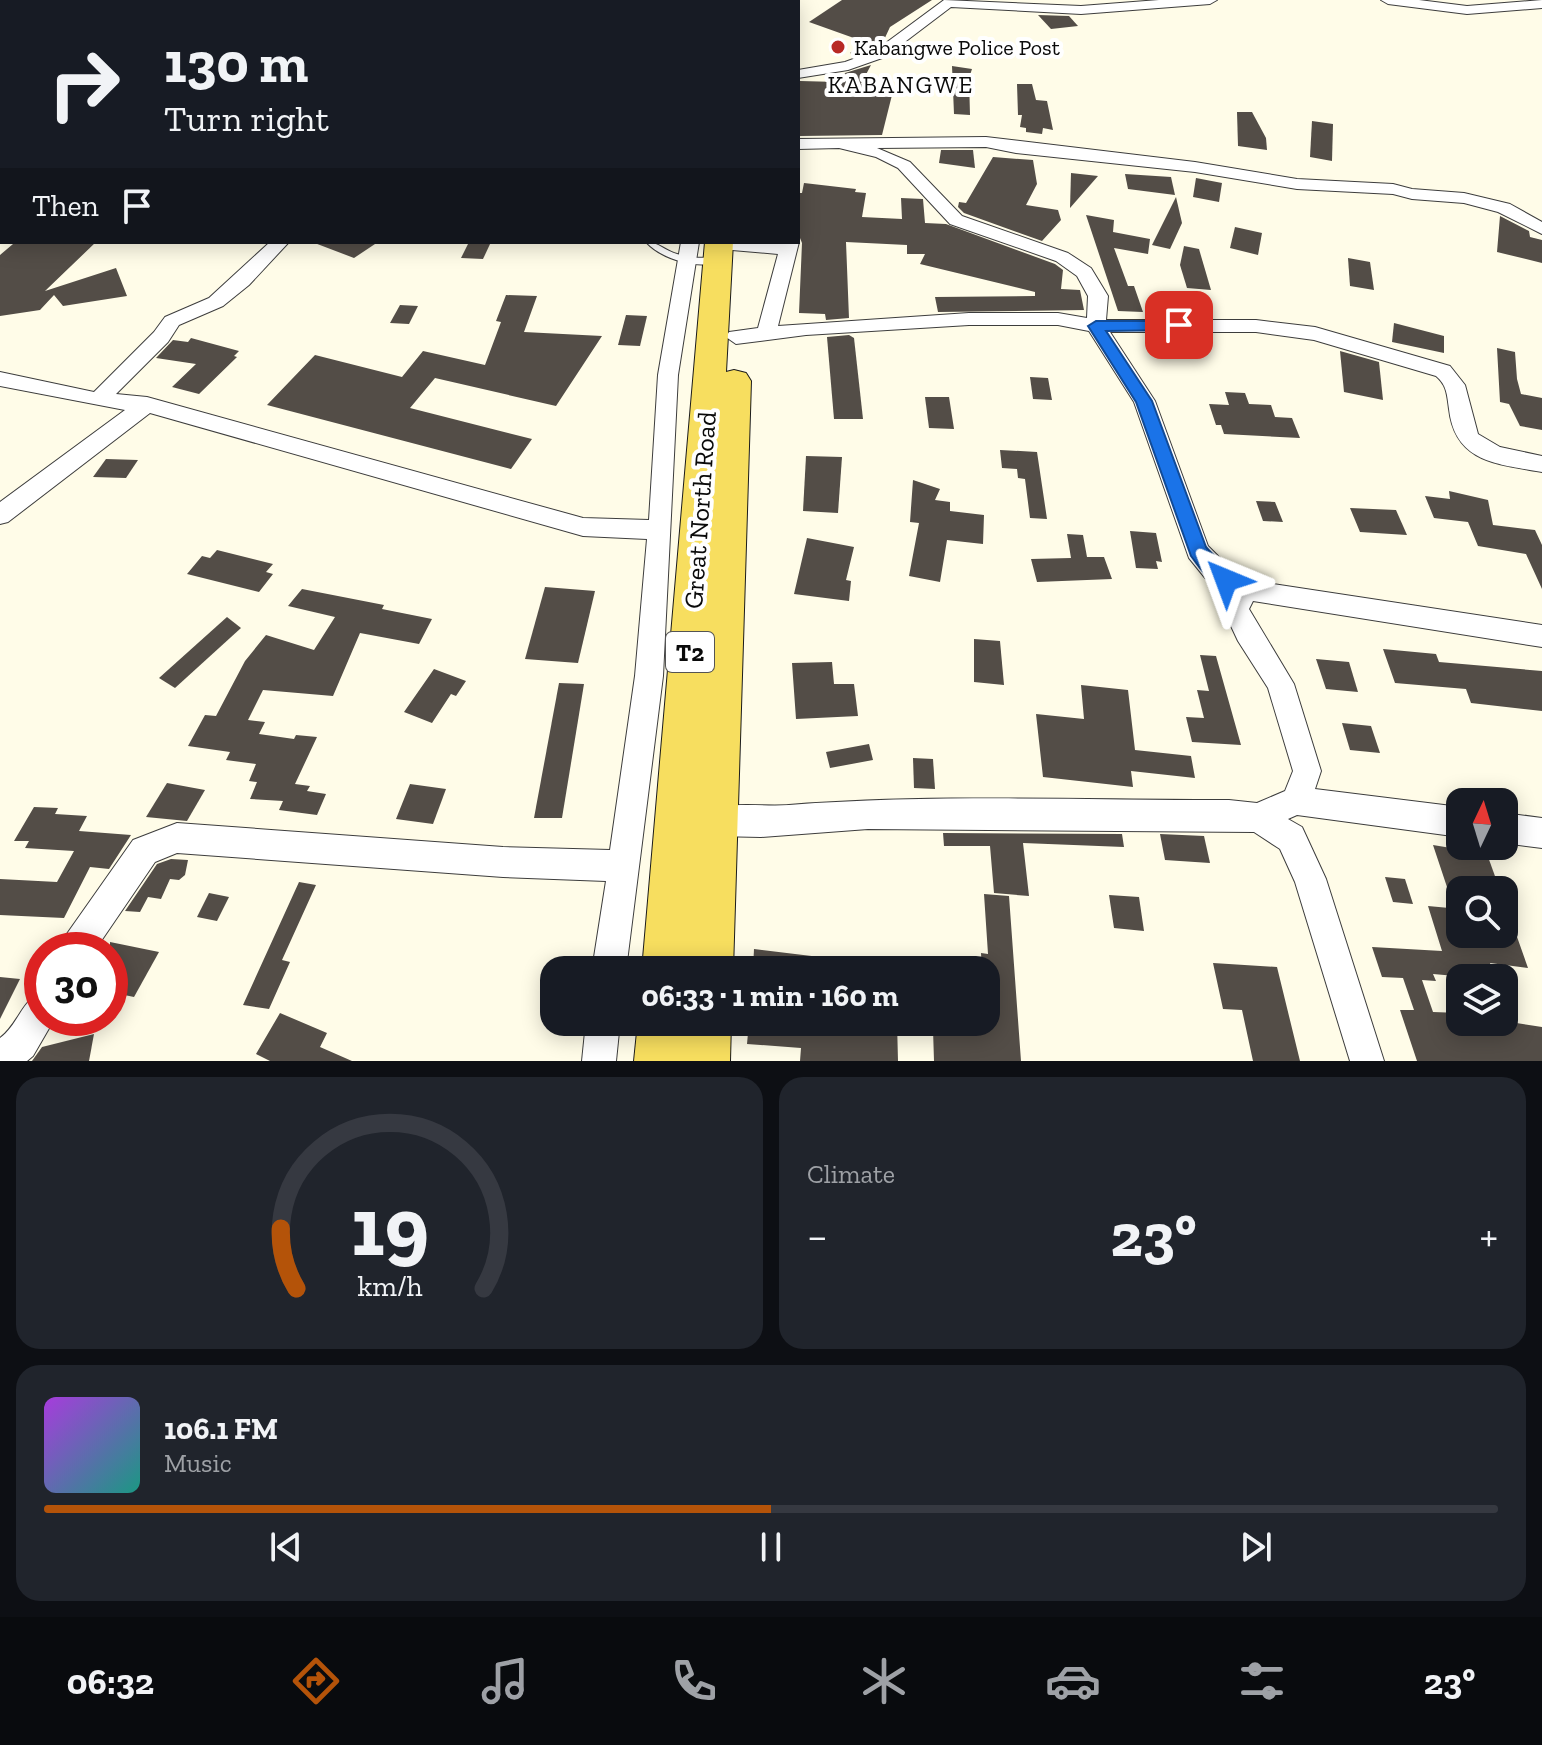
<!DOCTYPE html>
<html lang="en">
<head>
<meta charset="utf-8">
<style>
	body { margin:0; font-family:"Zilla Slab",serif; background:#20242c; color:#f1f3f6; height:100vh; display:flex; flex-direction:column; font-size:30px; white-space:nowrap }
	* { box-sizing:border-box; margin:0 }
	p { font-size:26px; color:#9ea1a6 }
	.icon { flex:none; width:44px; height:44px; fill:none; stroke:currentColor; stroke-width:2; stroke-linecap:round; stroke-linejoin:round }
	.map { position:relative; height:1061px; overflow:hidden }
	.side { display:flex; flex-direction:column; gap:16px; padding:16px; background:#0d0f14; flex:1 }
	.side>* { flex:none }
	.guide { position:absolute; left:0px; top:0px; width:800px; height:244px; box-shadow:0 4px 20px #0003; background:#171b24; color:#f1f3f6; overflow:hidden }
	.needle { width:52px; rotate:4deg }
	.buttons { position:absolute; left:1446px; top:788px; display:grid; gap:16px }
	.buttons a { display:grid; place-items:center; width:72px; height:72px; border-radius:16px; background:#171b24; box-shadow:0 4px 20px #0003; font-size:40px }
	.speed { position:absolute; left:24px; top:932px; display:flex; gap:16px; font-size:40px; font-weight:700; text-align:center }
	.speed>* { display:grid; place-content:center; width:104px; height:104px; border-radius:50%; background:#171b24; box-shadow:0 4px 20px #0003; line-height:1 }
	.speed .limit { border:12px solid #d22; background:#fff; color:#111 }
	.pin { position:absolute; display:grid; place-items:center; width:68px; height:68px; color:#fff; margin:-34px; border-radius:16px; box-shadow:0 4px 12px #0006 }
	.me { position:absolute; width:88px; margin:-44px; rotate:316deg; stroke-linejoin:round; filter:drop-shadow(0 0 6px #0008) }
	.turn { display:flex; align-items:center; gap:28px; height:168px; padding:0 32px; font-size:36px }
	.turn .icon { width:104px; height:104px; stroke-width:2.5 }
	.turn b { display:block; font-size:56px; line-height:68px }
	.then { display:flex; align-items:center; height:76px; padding:0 32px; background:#0003; gap:16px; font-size:30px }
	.big { font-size:60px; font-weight:800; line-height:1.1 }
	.side .card { flex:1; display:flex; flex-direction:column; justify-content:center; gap:12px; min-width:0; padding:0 28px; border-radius:24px; background:#20242c }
	.side .dial { align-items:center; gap:0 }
	.dial svg { height:208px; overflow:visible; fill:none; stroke:#363941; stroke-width:7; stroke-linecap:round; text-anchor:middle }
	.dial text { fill:#f1f3f6; stroke:none }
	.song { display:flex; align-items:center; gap:24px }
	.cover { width:96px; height:96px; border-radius:12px; background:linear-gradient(135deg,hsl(280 70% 55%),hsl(170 70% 35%)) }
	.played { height:8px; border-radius:4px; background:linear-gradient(90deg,#b45309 50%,#363941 50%) }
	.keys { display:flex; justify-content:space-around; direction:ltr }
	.heat { display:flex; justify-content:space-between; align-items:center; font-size:44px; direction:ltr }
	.side .tiles { flex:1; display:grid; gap:16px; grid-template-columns:1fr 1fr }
	.card:last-child { grid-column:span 2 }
	.trip { position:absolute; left:540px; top:956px; width:460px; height:80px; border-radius:24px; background:#171b24; box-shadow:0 4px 20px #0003; font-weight:800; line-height:80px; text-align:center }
	.tabs { display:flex; height:128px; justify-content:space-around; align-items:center; background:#090b0e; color:#9ea1a6 }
	.tabs .icon { width:56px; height:56px }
	.tabs .current { color:#b45309 }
	.tabs b { font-size:36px; color:#f1f3f6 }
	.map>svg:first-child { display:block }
	.building { fill:#534d47 }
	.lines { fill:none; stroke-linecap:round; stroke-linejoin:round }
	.lane-casing { stroke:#3d3d3d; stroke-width:2 }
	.street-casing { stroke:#3d3d3d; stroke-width:2 }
	.primary-casing { stroke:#1b1b1b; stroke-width:2 }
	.lane { fill:#fff; fill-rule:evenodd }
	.street { fill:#fff; fill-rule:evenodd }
	.primary { fill:#f7de5f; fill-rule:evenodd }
	.route { fill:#1a73e8; stroke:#114b97; stroke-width:2 }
	.poi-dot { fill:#b82925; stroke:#fff; stroke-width:3 }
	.labels { text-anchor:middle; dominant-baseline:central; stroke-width:8; stroke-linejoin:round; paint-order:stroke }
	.far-poi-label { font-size:22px; fill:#0a0a0a; stroke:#fff; text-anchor:start }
	.far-neighbourhood-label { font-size:24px; letter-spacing:2px; fill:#0a0a0a; stroke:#fff }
	.shield { fill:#fff; stroke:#545454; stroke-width:2 }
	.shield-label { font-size:24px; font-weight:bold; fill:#0a0a0a }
	.street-label { font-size:26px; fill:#0a0a0a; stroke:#fff }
</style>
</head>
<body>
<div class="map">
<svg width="1542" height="1061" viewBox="0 0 1542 1061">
	<rect width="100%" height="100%" fill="#fffce8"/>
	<!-- building -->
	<g class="building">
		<path d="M842,0H932L890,27L883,42L874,48L855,55L850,53L865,42L809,22Z"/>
		<path d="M1038,15L1069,16L1078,26L1051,29Z"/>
		<path d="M871,65L861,84H873V89L893,91L882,135L800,136V81L838,82L845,73Z"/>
		<path d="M952,66L972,69L969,78L970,115L954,114Z"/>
		<path d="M1017,84H1032L1036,100L1047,101L1053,130L1043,128L1042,134L1026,132V128L1020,127L1022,115H1018Z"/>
		<path d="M1237,112H1252L1266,138L1267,150L1238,146Z"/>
		<path d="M1312,121L1333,124L1332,161L1310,157Z"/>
		<path d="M941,150H973L975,168L939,163Z"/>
		<path d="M993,157L1033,160L1037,184L1026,205L1058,210L1061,220L1042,241L964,213L958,207L959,202L966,203Z"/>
		<path d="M1071,173L1098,176L1070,208Z"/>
		<path d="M1125,174L1171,177L1175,195L1128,189Z"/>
		<path d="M1196,178L1222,183L1219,202L1193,197Z"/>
		<path d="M804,183L856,189L855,192L866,193L862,217L902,219L901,198L923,199L925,223L946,224L1055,264L1063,270L1061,289L1080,290L1084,310L938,312L935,297L1035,296V292L920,264L925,254H907V245L846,242L849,318L826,320L825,314L799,313L802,243L798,233V193H802Z"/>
		<path d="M1176,197L1182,223L1170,249L1152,245Z"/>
		<path d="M1086,215L1114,220L1113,232L1150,239L1148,254L1114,248L1128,286H1134L1143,312L1118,311Z"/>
		<path d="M1500,216L1529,231L1530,237L1542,240V263L1497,252Z"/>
		<path d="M1235,227L1262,233L1258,255L1230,248Z"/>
		<path d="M24,242H96L45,291L116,268L127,296L63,306L54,295L40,310L0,316V255L13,244Z"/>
		<path d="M312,242H378L354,258Z"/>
		<path d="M469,242H491L483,259L461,258Z"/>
		<path d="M1184,246L1199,249L1211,290L1187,288L1180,265Z"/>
		<path d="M1348,258L1370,262L1374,290L1350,286Z"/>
		<path d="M506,295L537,296L524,332L602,336L556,406L435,378L410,408L532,439L511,469L267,405L315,355L402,377L423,351L485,365L501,322L496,321Z"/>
		<path d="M400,305L418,306L409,324L390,323Z"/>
		<path d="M626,315L647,316L640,346L618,345Z"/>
		<path d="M1394,323L1444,336V353L1392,342Z"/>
		<path d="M849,335L854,338L863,419H834L827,337Z"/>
		<path d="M191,338L239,351L234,356L237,357L199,394L172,387L196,364L156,358L173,340L188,342Z"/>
		<path d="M1497,348L1515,352L1517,379L1521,394L1542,398V430L1520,426L1509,404L1500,402Z"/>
		<path d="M1340,351L1379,362L1383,400L1344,392Z"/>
		<path d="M1030,377L1048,378L1052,400L1033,399Z"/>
		<path d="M1225,392L1245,393L1249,404L1271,405L1275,417L1292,418L1300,438L1224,434L1221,425H1216L1209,404L1229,405Z"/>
		<path d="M925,397H949L954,429L929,428Z"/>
		<path d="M1000,450L1037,452L1047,519L1030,518L1025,479L1018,478L1017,469L1002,468Z"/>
		<path d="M806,456L842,457L838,513L803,511Z"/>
		<path d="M106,459L138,460L126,478L93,477Z"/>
		<path d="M913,480L940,489L935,500L950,502V511L984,515L983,544L947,540L940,582L909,576L919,523L910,522Z"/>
		<path d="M1449,491L1488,500L1493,525L1535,530L1542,545V589L1526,554L1478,546L1468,522L1434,518L1425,496L1450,499Z"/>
		<path d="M1256,501L1275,502L1283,522L1263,521Z"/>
		<path d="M1350,508L1396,510L1407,535L1360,532Z"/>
		<path d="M1130,531L1156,533L1162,562L1156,561L1158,569L1136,568Z"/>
		<path d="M1067,534L1083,535L1087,557H1104L1112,579L1037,582L1031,559L1071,558Z"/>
		<path d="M807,538L854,547L846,580L851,581L849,601L794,594Z"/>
		<path d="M217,550L273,564L266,572L273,574L259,592L187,574L202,556L210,558Z"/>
		<path d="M545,587L595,591L578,663L525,659Z"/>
		<path d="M302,589L384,605L382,609L432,619L419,644L360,633L333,696L263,690L248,720L265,722L259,734L294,739L296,735L317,737L295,784L310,786L307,791L326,794L317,815L279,810L283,801L250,799L257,782L249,781L256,764L226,760L230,752L188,746L205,715L216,716L245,661L266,635L314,650L335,617L288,606Z"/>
		<path d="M227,617L241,628L175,688L159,678Z"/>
		<path d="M974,639L1000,641L1004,685L974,682Z"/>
		<path d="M1383,649L1436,654L1439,662L1542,671V711L1471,703L1466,689L1395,683Z"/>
		<path d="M1200,655L1216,656L1241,745L1192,742L1186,717L1204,718L1197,690L1209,691Z"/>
		<path d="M1316,659L1349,662L1358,692L1326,689Z"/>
		<path d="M832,662L834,684H854L858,716L796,719L792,663Z"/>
		<path d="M434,669L466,681L456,696L451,694L432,723L404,712Z"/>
		<path d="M559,683L584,684L562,818H534Z"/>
		<path d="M1081,685L1128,690L1135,750L1191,756L1195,778L1131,771L1133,787L1043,777L1036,714L1084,719Z"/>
		<path d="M1342,723L1371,726L1380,753L1350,750Z"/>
		<path d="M869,744L873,760L830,768L826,752Z"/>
		<path d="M913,758L933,759L935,789L914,788Z"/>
		<path d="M167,783L205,790L187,821L146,817Z"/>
		<path d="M410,784L446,789L433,824L396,819Z"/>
		<path d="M34,807L58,808L55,814L87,816L79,831L131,835L109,869L90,867L64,918L0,915V879L57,882L74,851L25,848L29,841H14Z"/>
		<path d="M943,833L1122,834L1124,847L1023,843L1029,896L994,893L990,846H944Z"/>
		<path d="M1160,834L1204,836L1210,863L1165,860Z"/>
		<path d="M1433,845L1487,854L1500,890H1448Z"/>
		<path d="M171,859L188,860L185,875L179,880L170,879L161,899L148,897L140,912L125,911L157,864Z"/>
		<path d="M1385,877L1405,879L1413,904L1393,902Z"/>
		<path d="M299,882L316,885L282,960L290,962L269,1009L243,1005Z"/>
		<path d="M209,893L229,897L217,921L197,917Z"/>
		<path d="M984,894L1009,896L1021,1061H934L933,1029L986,1033V970H982L981,953L988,954Z"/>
		<path d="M1109,895L1139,897L1144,931L1114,928Z"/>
		<path d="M1428,906L1460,909V934H1516L1528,968L1490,963L1495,976L1465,972L1467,977L1433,974L1436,981L1422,980L1433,1012L1460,1013V1022H1510L1542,1027V1061H1417L1400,1010H1414L1403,978L1382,977L1372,947L1442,951Z"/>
		<path d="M110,942L159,952L134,997L110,992Z"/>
		<path d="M754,949L828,958L827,970H753Z"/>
		<path d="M1213,963L1277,967L1300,1061H1253L1242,1010L1223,1009Z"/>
		<path d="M0,977L20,979L0,1019Z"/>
		<path d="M280,1013L327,1033L320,1047L352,1061H270L256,1054Z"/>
		<path d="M749,1022H897L898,1061H800L801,1048L747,1044Z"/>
		<path d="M94,1034L89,1061H32L42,1047Z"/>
	</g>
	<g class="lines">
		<defs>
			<g id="lane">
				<path d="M731,0L728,2H719L722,0Z"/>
				<path d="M646,242C659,242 665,251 677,254C690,259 705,258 718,257L723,260C700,271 663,260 646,242Z"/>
			</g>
			<g id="street">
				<path d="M51,0H66L49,2Z"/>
				<rect x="73" y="0" width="14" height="2"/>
				<path d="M231,0H245L229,2Z"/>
				<path d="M388,0H402L403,2H389Z"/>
				<rect x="707" y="0" width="14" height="2"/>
				<path d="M944,0L1081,6L1159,0H1217L1210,4L1081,14L951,7L885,57L848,70L798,78V70L845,62L875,51Z"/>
				<path d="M1381,0H1419L1467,6L1542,0V8L1467,14L1388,4Z"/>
				<path d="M0,32H2L0,41Z"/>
				<rect x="0" y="90" width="2" height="8"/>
				<path d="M986,137L1195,162L1297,179L1393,184L1412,189L1464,193L1510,204L1542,222V234L1498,212L1464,203L1412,199L1393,194L1297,189L1195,172L1016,153L986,147L877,148L910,162L962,216L1068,253L1091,268L1108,296L1106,320H1256L1315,327L1450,366L1465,385L1478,434L1500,447L1542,456V472C1498,464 1455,463 1449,409C1447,395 1447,385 1436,376L1314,340L1256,332H1110L1155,401L1208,546L1235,573L1273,584L1542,625V647L1253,601L1249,609L1294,684L1321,771L1315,789L1460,807V837L1297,815L1288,819L1302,827L1326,879L1384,1061H1350L1295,882L1280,849L1254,832L868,829L761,837L715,836L704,831L700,821L704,811C729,801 763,807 789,805C935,794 1083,800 1229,800L1257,803L1285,791L1293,771L1268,688L1238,641L1223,609L1231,594L1206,579L1189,558L1134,402L1089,331L1058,325H969L806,335L736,344L726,337L729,332L758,328L778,254L732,250L729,246L732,242H799L778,326L969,313H1058L1087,318L1088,296L1077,276L1056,261L950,224L898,168L876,157L839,148L798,149L799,139Z"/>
				<rect x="0" y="205" width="2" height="10"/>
				<path d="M270,242H289L249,285L223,306L179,325L168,342L116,394L147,397L583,518L649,520L658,375L681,242H699L678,375L663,676L626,970H592L606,881L503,877L177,853L155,862L95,950H60L64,938L133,840L177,823L503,847L610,850L635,676L647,539L583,536L150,413L8,522L0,524V502L125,410L0,386V372L94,392L154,332L165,317L209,298Z"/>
				<path d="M1504,813L1542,818V848L1504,843Z"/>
				<path d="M42,992V1018H55L33,1056L27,1061H0V1038C18,1025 21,1001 42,992Z"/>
				<path d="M586,1022H620L616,1061H582Z"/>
			</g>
			<g id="primary">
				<rect x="739" y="0" width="20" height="2"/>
				<path d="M705,242H733L726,372L734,370L746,373L751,381L733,970H642Z"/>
				<path d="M638,1022H731L730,1061H634Z"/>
			</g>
		</defs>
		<!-- lane casing -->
		<use href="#lane" class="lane-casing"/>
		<!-- street casing -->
		<use href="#street" class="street-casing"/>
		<!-- primary casing -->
		<use href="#primary" class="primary-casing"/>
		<!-- lane -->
		<use href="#lane" class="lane"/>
		<!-- street -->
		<use href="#street" class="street"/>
		<!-- primary -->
		<use href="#primary" class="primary"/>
	</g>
	<!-- route -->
	<path class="route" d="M1096,321H1179L1186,325L1179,330L1106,331L1152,401L1206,547C1215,558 1229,568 1235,580L1233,586C1214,592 1201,569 1191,556L1136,402L1088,326Z"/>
	<!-- markers -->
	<circle class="poi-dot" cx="838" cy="47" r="8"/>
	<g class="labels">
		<!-- far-poi labels -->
		<g class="far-poi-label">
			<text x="854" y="47">Kabangwe Police Post</text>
		</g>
		<!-- far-neighbourhood labels -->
		<g class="far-neighbourhood-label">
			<text x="901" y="84">KABANGWE</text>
		</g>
		<!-- shield labels -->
		<rect class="shield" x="666" y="632" width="48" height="40" rx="6"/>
		<g class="shield-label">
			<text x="690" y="652">T2</text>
		</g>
		<!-- street labels -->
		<g class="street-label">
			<text transform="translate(700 510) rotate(-86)">Great North Road</text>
		</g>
	</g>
</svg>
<div class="buttons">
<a><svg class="needle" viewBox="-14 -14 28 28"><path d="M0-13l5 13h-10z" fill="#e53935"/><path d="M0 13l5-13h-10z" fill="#9ea1a6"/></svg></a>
<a><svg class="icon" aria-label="search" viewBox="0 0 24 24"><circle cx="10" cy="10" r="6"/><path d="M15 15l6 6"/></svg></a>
<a><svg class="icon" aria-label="layers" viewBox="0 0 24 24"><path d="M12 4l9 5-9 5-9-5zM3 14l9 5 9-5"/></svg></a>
</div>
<div class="speed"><div class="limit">30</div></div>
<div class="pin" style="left:1179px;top:325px;background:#d93025"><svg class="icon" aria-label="arrive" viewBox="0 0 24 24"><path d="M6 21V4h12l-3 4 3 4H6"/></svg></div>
<svg class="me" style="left:1226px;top:580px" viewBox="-20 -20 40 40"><path d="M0-17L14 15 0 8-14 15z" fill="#1a73e8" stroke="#fff" stroke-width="4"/></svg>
<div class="trip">06:33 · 1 min · 160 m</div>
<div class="guide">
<div class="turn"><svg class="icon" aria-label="right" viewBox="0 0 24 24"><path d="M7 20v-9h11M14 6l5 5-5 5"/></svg><div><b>130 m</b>Turn right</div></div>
<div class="then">Then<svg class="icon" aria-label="arrive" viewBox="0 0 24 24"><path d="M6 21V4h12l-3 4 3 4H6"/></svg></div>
</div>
</div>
<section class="side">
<div class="tiles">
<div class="card dial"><svg viewBox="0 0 100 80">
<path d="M14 69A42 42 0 1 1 86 69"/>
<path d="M14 69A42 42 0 0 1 8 46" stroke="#b45309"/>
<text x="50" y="56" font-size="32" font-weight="700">19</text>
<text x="50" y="72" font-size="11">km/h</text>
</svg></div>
<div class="card"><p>Climate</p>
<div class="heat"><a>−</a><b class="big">23°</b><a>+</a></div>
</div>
<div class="card">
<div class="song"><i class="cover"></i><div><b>106.1 FM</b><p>Music</p></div></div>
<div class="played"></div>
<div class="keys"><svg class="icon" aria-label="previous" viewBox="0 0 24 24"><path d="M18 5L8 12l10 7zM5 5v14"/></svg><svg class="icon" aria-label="pause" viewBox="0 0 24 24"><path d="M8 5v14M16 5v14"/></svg><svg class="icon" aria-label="next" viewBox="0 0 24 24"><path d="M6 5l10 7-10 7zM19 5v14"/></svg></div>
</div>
</div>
</section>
<nav class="tabs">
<b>06:32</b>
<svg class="icon current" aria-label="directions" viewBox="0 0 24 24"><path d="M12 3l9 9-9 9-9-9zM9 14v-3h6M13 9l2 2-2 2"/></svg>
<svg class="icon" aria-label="music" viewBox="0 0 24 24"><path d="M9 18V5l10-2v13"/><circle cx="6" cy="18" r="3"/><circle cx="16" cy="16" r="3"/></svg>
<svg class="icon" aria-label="phone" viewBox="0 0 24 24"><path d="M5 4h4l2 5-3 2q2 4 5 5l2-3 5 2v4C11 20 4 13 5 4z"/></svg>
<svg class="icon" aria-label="climate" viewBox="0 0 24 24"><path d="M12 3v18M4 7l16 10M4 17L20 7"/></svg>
<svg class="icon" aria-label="car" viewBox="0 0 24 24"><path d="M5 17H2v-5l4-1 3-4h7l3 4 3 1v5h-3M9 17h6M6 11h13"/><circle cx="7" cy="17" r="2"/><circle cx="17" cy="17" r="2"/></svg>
<svg class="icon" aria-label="filters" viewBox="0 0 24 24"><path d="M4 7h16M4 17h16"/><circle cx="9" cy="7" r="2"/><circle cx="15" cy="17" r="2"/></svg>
<b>23°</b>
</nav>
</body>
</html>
